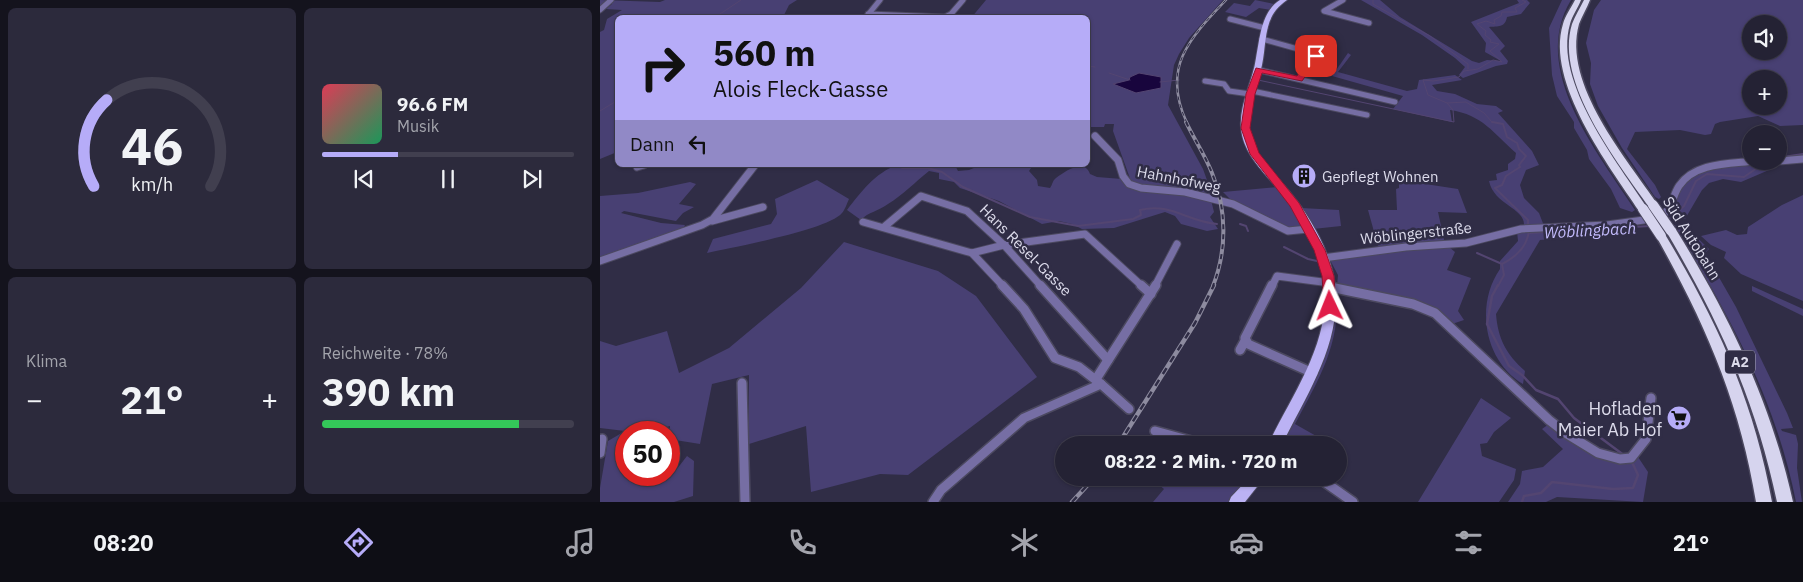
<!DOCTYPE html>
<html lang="de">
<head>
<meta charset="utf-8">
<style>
	body { margin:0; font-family:"IBM Plex Sans",sans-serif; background:#2c2a3c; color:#f1f3f6; height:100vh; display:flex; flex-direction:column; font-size:19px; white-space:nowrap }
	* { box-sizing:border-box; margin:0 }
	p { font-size:16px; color:#a3a4ac }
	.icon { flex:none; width:28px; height:28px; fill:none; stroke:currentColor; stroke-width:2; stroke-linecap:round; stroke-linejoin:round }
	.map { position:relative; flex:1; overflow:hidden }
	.details { display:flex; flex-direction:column; gap:8px; padding:8px; background:#14131d; width:600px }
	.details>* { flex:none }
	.banner { position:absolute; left:15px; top:15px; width:475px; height:152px; border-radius:8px; box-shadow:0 1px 4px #0004,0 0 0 1px #413f4f; background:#b6acf8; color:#111; overflow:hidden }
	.buttons { position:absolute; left:1142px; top:15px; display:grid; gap:10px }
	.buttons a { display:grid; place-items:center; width:45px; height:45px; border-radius:50%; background:#242234; box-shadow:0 1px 4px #0004,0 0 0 1px #413f4f; font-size:25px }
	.speed { position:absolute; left:15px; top:421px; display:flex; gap:10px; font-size:25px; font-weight:700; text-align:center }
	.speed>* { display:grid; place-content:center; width:65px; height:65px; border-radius:50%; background:#242234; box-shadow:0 1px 4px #0004,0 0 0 1px #413f4f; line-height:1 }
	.speed .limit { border:8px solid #d22; background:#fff; color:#111 }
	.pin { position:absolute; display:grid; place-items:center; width:42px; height:42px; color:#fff; margin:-21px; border-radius:10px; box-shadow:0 2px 8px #0006 }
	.me { position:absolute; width:55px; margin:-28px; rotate:358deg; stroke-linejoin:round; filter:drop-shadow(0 0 4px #0008) }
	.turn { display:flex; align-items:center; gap:18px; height:105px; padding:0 15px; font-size:22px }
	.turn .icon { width:65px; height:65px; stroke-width:2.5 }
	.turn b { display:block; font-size:35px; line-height:42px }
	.then { display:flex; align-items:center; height:48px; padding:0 15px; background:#0003; gap:10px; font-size:19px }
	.big { font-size:38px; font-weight:800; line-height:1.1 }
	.details .card { flex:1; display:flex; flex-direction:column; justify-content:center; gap:8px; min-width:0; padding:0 18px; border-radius:8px; background:#2c2a3c }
	.details .dial { align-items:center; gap:0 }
	.dial svg { height:130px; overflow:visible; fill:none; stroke:#413f4f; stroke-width:7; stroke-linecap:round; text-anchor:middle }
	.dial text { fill:#f1f3f6; stroke:none }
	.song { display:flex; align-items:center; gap:15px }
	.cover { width:60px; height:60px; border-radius:8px; background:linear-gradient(135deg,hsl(350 70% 55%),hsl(150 70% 35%)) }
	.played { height:5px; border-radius:2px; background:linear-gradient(90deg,#b6acf8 30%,#413f4f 30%) }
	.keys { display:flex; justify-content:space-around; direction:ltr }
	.heat { display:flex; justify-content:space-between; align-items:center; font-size:28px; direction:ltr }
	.charge { height:8px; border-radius:4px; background:linear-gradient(90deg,#34c759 78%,#413f4f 0) }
	.details .tiles { flex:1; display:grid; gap:8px; grid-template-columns:repeat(2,1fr) }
	.trip { position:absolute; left:455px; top:436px; width:292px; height:50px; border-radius:25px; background:#242234; box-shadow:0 1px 4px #0004,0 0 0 1px #413f4f; font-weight:800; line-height:50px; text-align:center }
	.menu { display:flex; height:80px; justify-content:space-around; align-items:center; background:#0e0e15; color:#a3a4ac }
	.menu .icon { width:35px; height:35px }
	.menu .on { color:#b6acf8 }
	.menu b { font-size:22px; color:#f1f3f6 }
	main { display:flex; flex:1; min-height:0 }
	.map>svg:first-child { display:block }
	.green { fill:#484073; fill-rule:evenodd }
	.water { fill:#18053d; stroke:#534571 }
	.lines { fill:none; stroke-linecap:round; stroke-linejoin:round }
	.stream-far2 { stroke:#534571; stroke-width:1 }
	.stream-far1 { stroke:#534571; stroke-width:2 }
	.stream { stroke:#534571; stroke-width:2.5 }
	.minor-far2-casing { stroke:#4c4960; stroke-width:7 }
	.minor-far1-casing { stroke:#4c4960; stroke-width:9 }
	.minor-casing { stroke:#4c4960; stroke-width:12 }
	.major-casing { stroke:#4c4960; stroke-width:2 }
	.highway-casing { stroke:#4c4960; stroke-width:3 }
	.minor-far2 { stroke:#766ea4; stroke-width:5 }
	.minor-far1 { stroke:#766ea4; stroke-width:7 }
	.minor { stroke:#766ea4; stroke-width:9 }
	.major { fill:#bbb2f4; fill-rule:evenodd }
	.highway { fill:#d6d4ee; fill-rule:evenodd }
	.rail-far2-casing { stroke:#8d8b9f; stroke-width:2.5 }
	.rail-far1-casing { stroke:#8d8b9f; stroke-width:4 }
	.rail-casing { stroke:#8d8b9f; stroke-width:4.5 }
	.rail-far2 { stroke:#302d46; stroke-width:1; stroke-dasharray:4; stroke-linecap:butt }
	.rail-far1 { stroke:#302d46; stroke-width:2; stroke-dasharray:5; stroke-linecap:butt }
	.rail { stroke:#302d46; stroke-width:2.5; stroke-dasharray:7; stroke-linecap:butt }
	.highway-bridge-casing { stroke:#4c4960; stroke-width:12; stroke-linecap:butt }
	.highway-bridge { stroke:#d6d4ee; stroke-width:10 }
	.route { fill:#e11d48; stroke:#92132f }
	.labels { text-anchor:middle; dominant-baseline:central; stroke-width:5; stroke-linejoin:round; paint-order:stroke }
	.shield { fill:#302d46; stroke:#a8a7ba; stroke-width:1 }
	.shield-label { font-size:14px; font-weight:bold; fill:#dcdbeb }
	.poi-label { font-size:15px; fill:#dcdbeb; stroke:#302d46; text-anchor:start }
	.street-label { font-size:15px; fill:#dcdbeb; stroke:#302d46 }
	.water-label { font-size:16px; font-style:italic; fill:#c2bafb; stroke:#302d46 }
	.near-poi-label { font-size:18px; fill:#dcdbeb; stroke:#302d46; text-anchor:end }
</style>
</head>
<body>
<main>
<section class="details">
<div class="tiles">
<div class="card dial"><svg viewBox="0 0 100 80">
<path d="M14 69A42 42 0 1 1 86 69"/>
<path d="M14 69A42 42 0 0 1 22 16" stroke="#b6acf8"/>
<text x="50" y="56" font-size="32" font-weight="700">46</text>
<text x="50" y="72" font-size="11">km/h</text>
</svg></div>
<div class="card">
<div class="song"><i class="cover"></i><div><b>96.6 FM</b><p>Musik</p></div></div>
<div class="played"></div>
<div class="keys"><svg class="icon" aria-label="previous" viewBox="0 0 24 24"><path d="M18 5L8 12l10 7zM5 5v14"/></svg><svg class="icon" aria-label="pause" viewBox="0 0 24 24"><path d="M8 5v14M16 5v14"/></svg><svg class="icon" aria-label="next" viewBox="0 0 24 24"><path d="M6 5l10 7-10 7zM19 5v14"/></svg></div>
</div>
<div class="card"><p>Klima</p>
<div class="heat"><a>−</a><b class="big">21°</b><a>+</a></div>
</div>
<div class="card"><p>Reichweite · 78%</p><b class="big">390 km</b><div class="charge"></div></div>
</div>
</section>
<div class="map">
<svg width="1203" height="502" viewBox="0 0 1203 502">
	<rect width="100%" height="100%" fill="#302d46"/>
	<!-- green -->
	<g class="green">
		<path d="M0,0L60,2L65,0H197L189,5L183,17L18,18L17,152L0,159V32L4,30L7,19L22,10L6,9L12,4H6L0,10Z"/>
		<path d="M386,0H623L589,38L579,54L574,65L568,105L603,169L612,194L606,196L532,184L513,131L514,124H505L504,127H488V18H371Z"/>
		<path d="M655,0L674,4L671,10L659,8L646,17L625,12L634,3L650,6Z"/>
		<path d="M761,0H780L800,17L872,61L879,63L887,60L901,61L885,52L886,43L871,22L919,3L917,0H927L930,3L921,14L907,17C905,28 898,26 889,27L905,46L900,51L908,61L907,64L896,66L863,78L859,75L865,67L855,58L822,35Z"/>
		<path d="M962,0H971C929,69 998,153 1035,210L1032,212L1020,208L1011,189L989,159L987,150L974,128V122L957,96L952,75L949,28Z"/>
		<path d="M1001,0H1203V125L1180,126L1158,116L1120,122L1115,124L1111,134L1105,135L1080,130L1035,132L1027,149L1055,185L1061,197L1059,199L1055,197L1022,148L998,106L990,84L991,63L986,43L994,10ZM1151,24H1179V51H1151ZM1151,79H1179V106H1151Z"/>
		<path d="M748,53L751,55L738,72L807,91L817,89L819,80L855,75L862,80L832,85L837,91L855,94L877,104L896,106L903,111L898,113L932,151L939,165L926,170L920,185L924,198L939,213L944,226L924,225C925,208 894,205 889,181L897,180L896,174L908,170V164L915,159L916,153C893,133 883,115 850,110L852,122L793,109L803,96L732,76Z"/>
		<path d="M1151,158V161H1175L1176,167L1141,182L1123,179L1109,183L1102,190L1085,219H1079L1069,213L1081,187L1093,174Z"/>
		<path d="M297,165H355L358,171L369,170L381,165H433L429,171L437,180L438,186L450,188C453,184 452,181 456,178C466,171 484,158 490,174L497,177L522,179L529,185L584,193L611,200L614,212L610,217L618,229L607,231L581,224L575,216L565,212L514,228L482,229L472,224L459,221L442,224L399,201L360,188L354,182L339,179V173L329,171C315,182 303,195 288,204C279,211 268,212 261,220L247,210C261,192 275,173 297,165Z"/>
		<path d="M217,180L249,199C247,203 245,210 242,213C228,230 133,247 107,253L113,239L171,224L177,214L175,199Z"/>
		<path d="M799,180L858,189L867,213L838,212L845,244L778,246L768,210H797L796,189L799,188Z"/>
		<path d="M90,182L96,184L79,204L94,207L83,213L76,221L24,211L21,213L61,223L85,225L82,230L0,259V196L38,193Z"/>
		<path d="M678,187L693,205L704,227L687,228L633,202L623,192Z"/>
		<path d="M1203,195V301L1141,274L1124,258L1126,252L1111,245L1101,236L1126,230L1137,235L1147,234L1148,227L1182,205Z"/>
		<path d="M701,208L739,210L741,226L713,229Z"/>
		<path d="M1074,225L1088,229L1109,249L1105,253L1136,307L1187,413L1193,428L1181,429L1182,431L1196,435L1198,444L1197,468L1202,502H1196C1176,400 1128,312 1074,225Z"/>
		<path d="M993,227L995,236L940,240L896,314C898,339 906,354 925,371L923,384C884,361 875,305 900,269V261L918,241L917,231Z"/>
		<path d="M244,242L338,271L376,296L437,377L308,475L280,474L211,492L206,426L149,444V375L112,384L100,444L69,439L70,426L48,432H26V475L73,474L87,456L94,461L93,496L74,502H0V488L8,441L25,431L0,428V341L16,346L67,331L79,373L129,348L201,288Z"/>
		<path d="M849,247L855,252L847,270L871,278L858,311L864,320L852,324L841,314L737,286L738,275L730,260L779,252Z"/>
		<path d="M1152,286L1203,309V316L1152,291Z"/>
		<path d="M734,292L737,293C740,345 719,379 695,424L732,445H681C706,392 737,353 734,292Z"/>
		<path d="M881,398L911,418L894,432L887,443L880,444L882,456L916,469L914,480L899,502H818Z"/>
		<path d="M949,424L999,456L1038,457L1048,472L1043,502L957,497L946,502H908L920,484L922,471L943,467L963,449L942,429Z"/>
		<path d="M557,478H598L612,486L618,478H643L639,483L642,485L629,502H553L564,489L554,481Z"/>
	</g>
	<!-- water -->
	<path class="water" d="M539,73L561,77V88L536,93L513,84L529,80L530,77Z"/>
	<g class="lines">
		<!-- stream-far2 -->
		<g class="stream-far2">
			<path d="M773,0V4L830,36L868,64V69"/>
			<path d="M114,18L141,0"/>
			<path d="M488,66L495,67"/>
			<path d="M509,73L530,80"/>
			<path d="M658,80L854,122L853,110L847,103"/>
			<path d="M560,82L579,80"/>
			<path d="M0,111L18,100"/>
			<path d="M899,123L892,122L884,113L866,102L847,103L828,95L823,80L833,81L859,77L864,71L878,69L893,60L902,62L890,51L899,44L890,42L891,40L885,35L886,31L877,24L886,21L895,24L894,20L901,16L902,12H917L915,8L926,2L922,0"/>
		</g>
		<!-- stream-far1 -->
		<g class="stream-far1">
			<path d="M892,122L903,124L907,137L917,143L919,149L926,156L919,165L920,167L906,176L902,185L895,188L928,220V226"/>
			<path d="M1183,157L1203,154"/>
			<path d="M302,168H328L342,172L363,187L430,217L478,226L533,219L541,215L540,210C570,202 588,222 617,224"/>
			<path d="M1068,220L1084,206L1096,181L1107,174L1144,177L1157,168L1169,165L1168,161"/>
			<path d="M640,224L646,226L648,231"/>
			<path d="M930,233L1050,226"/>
			<path d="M684,247L708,259L717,261"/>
			<path d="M877,253L902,264"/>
			<path d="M898,286L904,275L902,264C916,257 927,247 929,231"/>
		</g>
		<!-- stream -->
		<g class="stream">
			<path d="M898,285L892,296L887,324L909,366L922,375L936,390L958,399L974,418L1025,456"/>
			<path d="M922,502L924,496L941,493L952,482L1013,489L1033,488L1038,475L1032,462"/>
		</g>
		<defs>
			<g id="minor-far2">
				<path d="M743,0L724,11L769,23"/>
				<path d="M0,10L11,0"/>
				<path d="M268,14L345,17L351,14L363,0"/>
				<path d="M267,16L280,0"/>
				<path d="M630,19L665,28"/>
				<path d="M662,39L716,54L699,79"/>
				<path d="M659,70L795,102"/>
				<path d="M605,81L624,84L629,91L650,94"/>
				<path d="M652,91L767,115"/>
			</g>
			<g id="minor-far1">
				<path d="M495,136L518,160L523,176L529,184L541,188L585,192L633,204L688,231L708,229"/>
				<path d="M1179,161L1203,159"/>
				<path d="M37,167L44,165"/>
				<path d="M1065,213C1073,205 1073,195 1079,186C1095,162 1130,164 1155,161"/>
				<path d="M112,221L163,207"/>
				<path d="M263,222L372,253L404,245L485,234L542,286"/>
				<path d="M284,227L321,196L367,211L404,245L441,286"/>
				<path d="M372,253L403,286"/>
				<path d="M723,258L806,247L866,243L921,229L1007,225L1044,220"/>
				<path d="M0,261L102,225L113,219L155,165"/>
				<path d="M555,286L577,244"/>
				<path d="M672,286L677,276L730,283"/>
			</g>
			<g id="minor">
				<path d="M440,285L508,360"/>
				<path d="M541,285L551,294"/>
				<path d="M672,285L645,338L648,344L713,373"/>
				<path d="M730,287L813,304L835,313L949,420L967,434L998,453L1020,459L1031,458L1046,439L1051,398"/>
				<path d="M640,350L645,341"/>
				<path d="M496,379L556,285"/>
				<path d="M142,383L145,502"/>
				<path d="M501,384L529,409"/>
				<path d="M555,431L606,445"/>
				<path d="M0,453L2,439"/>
				<path d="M719,478L753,502"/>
				<path d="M333,502L341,490L424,418L501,384L479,367L455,358L424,309L402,285"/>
			</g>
			<g id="major">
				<path d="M680,0H687C683,3 679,6 676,10C664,25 666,47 662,65C658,85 647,106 649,128C652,154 673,172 689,191C710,216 731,252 735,285C742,344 706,395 682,445H668C692,394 729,346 725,286C723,257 701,217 682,194C666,174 643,155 641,128C639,104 653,81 656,58C660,38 661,12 680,0Z"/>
				<path d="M649,478H664L645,502H629L631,497Z"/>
			</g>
			<g id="highway">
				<path d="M975,0H981C978,8 972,16 970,24C953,82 1018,163 1048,209L1047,211H1039C1009,166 945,82 963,24C965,16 971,8 975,0Z"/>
				<path d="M984,0H990C987,8 982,16 979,24C962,84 1027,159 1058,205L1057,207H1049C1018,163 954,82 972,24C975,16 980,8 984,0Z"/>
				<path d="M1071,227L1075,228C1129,315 1171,402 1193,502H1177C1156,401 1118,319 1066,231Z"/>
				<path d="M1061,232L1066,236C1118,323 1154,402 1172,502H1156C1140,403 1105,323 1056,236Z"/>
			</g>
		</defs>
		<!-- minor-far2 casing -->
		<use href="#minor-far2" class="minor-far2-casing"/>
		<!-- minor-far1 casing -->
		<use href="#minor-far1" class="minor-far1-casing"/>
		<!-- minor casing -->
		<use href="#minor" class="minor-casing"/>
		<!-- major casing -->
		<use href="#major" class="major-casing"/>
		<!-- highway casing -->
		<use href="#highway" class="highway-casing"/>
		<!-- minor-far2 -->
		<use href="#minor-far2" class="minor-far2"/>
		<!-- minor-far1 -->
		<use href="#minor-far1" class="minor-far1"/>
		<!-- minor -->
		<use href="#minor" class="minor"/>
		<!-- major -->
		<use href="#major" class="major"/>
		<!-- highway -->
		<use href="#highway" class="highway"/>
		<defs>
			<path id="rail-far2" d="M587,123C561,68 589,39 626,0"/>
			<path id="rail-far1" d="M586,122C594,139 605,155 612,173C627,210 627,250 613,286"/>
			<g id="rail">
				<path d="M518,445L595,323L614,285"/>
				<path d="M472,502L494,478"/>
			</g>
		</defs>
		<!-- rail-far2 casing -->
		<use href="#rail-far2" class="rail-far2-casing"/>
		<!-- rail-far1 casing -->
		<use href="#rail-far1" class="rail-far1-casing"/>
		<!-- rail casing -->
		<use href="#rail" class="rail-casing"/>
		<!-- rail-far2 -->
		<use href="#rail-far2" class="rail-far2"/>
		<!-- rail-far1 -->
		<use href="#rail-far1" class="rail-far1"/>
		<!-- rail -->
		<use href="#rail" class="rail"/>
		<defs>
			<g id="highway-bridge">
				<path d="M1053,205L1071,231"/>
				<path d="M1043,209L1061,236"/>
			</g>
		</defs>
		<!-- highway-bridge casing -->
		<use href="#highway-bridge" class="highway-bridge-casing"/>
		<!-- highway-bridge -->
		<use href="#highway-bridge" class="highway-bridge"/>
	</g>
	<!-- route -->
	<path class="route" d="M713,54L720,56L702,81L662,73L655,94L650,128L659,153L699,203L725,250L734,276L736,306L730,311L724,306L722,276L714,250L690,206L650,154L641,128L646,94L656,68L697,76Z"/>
	<!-- icons -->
	<defs>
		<symbol id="building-disc" viewBox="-11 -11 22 22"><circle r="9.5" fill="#b6acf8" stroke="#302d46"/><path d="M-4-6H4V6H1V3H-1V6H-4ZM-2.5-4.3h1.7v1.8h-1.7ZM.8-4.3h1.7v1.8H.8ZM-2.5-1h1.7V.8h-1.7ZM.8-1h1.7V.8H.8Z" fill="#111"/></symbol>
		<symbol id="supermarket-disc" viewBox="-11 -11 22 22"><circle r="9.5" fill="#b6acf8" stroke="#302d46"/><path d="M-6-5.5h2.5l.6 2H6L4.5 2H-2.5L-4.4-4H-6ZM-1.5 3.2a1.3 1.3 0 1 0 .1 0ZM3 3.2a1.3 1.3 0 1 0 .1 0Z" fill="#111"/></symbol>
	</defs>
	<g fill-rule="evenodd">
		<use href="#building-disc" x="690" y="162" width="28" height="28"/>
		<use href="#supermarket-disc" x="1065" y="404" width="28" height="28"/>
	</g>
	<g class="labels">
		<!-- shield labels -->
		<rect class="shield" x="1125" y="350.5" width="30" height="23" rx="4"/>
		<g class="shield-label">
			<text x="1140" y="362">A2</text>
		</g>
		<!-- poi labels -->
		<g class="poi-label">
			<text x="722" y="176">Gepflegt Wohnen</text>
		</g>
		<!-- street labels -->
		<g class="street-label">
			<text transform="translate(579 179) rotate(11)">Hahnhofweg</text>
			<text transform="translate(816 233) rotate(-6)">Wöblingerstraße</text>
			<text transform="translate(1092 238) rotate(58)">Süd Autobahn</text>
			<text transform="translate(426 250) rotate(45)">Hans Resel-Gasse</text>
		</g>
		<!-- water labels -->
		<g class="water-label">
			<text transform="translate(990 230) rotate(-3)">Wöblingbach</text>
		</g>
		<!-- near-poi labels -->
		<g class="near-poi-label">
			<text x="1062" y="408">Hofladen<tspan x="1062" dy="21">Maier Ab Hof</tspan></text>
		</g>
	</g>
</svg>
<div class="buttons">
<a><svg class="icon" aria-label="sound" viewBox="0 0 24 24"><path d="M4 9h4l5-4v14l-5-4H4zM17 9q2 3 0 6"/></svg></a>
<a>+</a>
<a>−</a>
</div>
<div class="speed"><div class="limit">50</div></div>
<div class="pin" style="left:716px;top:56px;background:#d93025"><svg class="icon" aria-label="arrive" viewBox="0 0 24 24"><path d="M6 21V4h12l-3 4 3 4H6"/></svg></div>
<svg class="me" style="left:730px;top:306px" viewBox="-20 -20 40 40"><path d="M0-17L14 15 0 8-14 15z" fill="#e11d48" stroke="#fff" stroke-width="4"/></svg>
<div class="trip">08:22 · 2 Min. · 720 m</div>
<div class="banner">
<div class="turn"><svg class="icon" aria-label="right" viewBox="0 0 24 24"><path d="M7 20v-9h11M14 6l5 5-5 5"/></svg><div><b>560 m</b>Alois Fleck-Gasse</div></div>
<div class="then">Dann<svg class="icon" aria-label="left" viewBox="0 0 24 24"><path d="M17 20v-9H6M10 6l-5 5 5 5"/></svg></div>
</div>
</div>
</main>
<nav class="menu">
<b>08:20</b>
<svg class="icon on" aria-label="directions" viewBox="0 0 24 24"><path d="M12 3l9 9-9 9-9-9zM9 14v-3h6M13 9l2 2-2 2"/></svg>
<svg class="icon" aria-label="music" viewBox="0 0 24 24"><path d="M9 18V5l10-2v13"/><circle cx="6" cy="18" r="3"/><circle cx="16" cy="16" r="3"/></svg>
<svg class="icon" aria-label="phone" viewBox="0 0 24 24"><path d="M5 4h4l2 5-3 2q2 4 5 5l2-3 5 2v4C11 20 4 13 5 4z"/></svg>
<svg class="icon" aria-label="climate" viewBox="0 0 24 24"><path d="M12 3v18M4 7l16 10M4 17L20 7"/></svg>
<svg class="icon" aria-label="car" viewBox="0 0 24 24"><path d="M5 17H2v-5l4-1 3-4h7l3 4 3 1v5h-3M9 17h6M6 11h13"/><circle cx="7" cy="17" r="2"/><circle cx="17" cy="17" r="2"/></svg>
<svg class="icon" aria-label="filters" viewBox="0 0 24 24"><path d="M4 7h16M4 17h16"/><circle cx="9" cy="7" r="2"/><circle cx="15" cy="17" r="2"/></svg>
<b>21°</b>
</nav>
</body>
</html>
